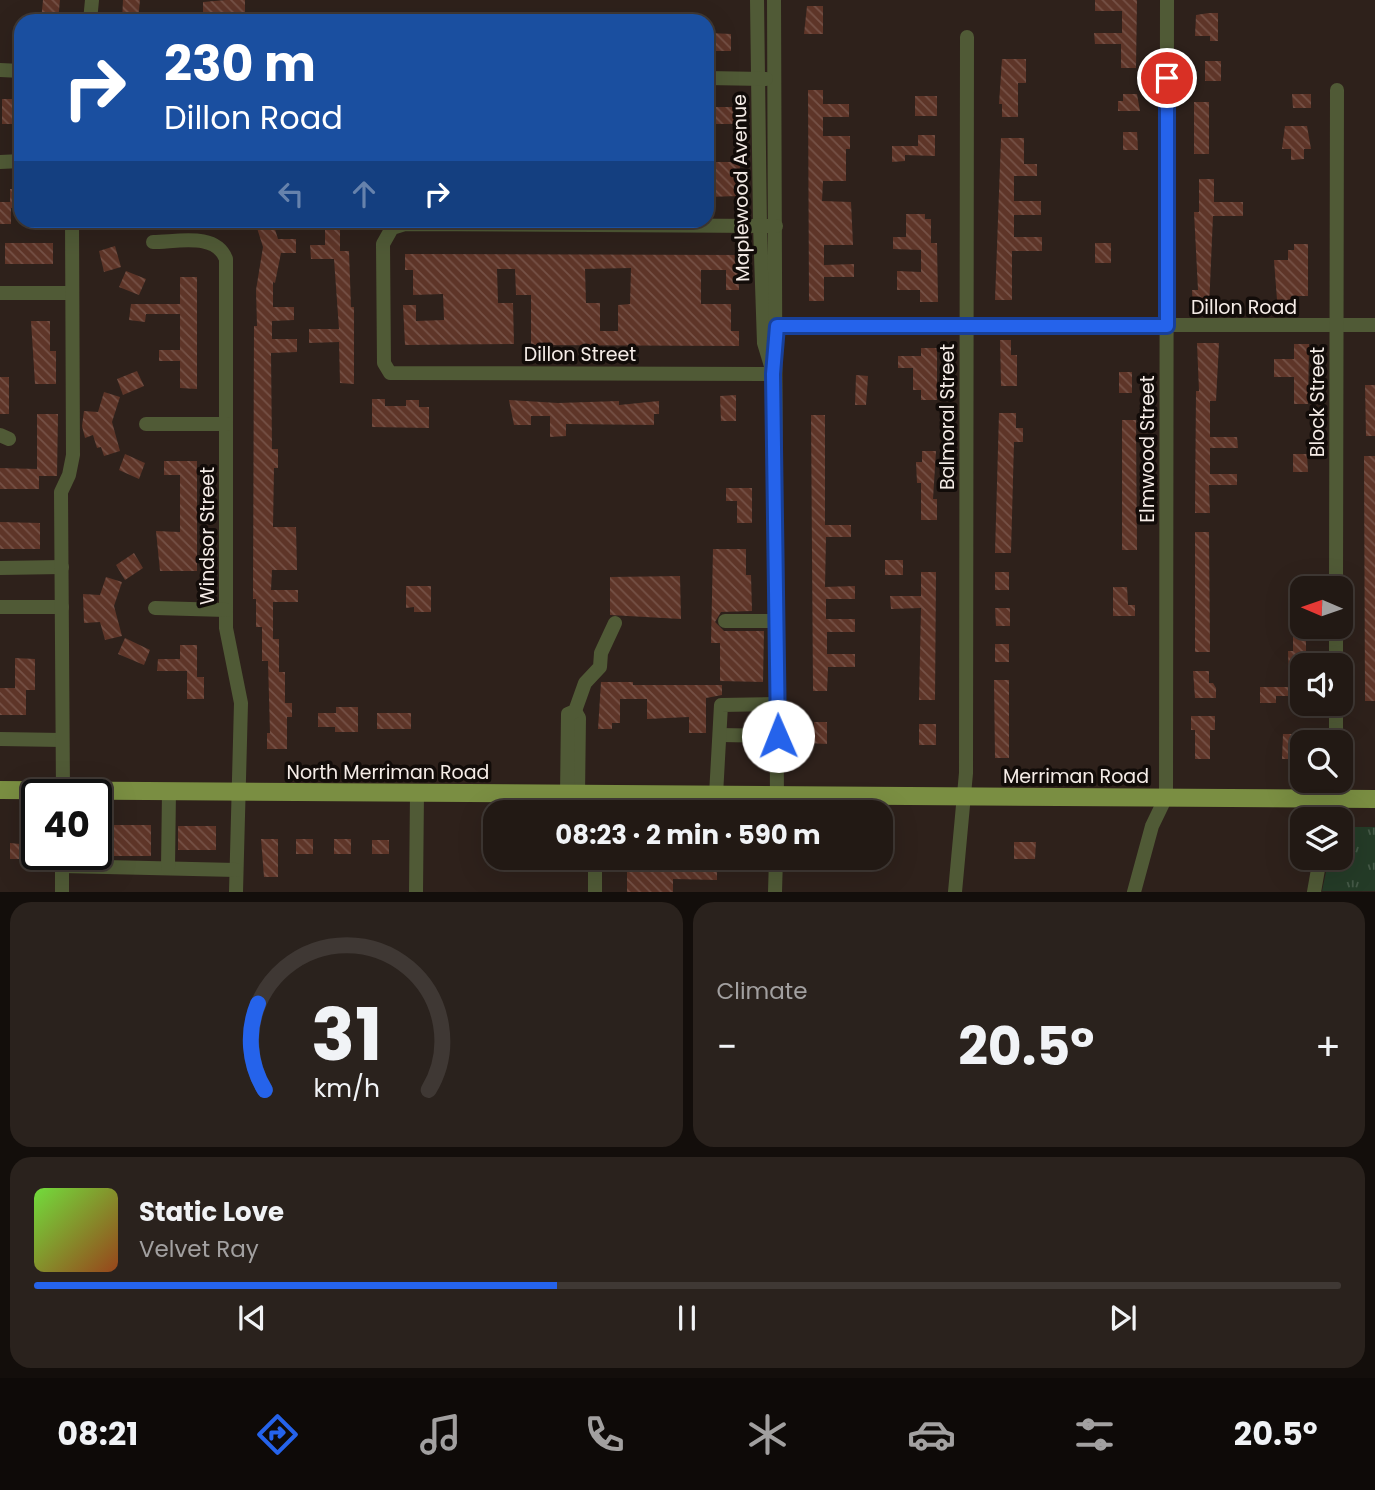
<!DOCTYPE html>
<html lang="en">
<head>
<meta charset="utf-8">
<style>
	body { margin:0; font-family:Poppins,sans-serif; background:#2a221d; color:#f1f3f6; height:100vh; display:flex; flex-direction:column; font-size:26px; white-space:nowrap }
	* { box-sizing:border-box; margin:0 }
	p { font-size:23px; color:#a2a0a0 }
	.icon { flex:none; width:38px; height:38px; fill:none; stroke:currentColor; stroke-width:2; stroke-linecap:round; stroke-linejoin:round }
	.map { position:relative; height:892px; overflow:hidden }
	.drawer { display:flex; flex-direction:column; gap:10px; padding:10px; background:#130e0b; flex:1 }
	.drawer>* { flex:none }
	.top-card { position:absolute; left:14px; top:14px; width:700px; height:214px; border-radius:21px; box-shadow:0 7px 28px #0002,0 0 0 2px #3f3834; background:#1a4fa0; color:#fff; overflow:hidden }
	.needle { width:46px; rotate:272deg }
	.fabs { position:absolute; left:1290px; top:576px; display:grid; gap:14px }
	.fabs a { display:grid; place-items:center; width:63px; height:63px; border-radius:14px; background:#221914; box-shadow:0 7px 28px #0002,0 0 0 2px #3f3834; font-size:35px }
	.speed { position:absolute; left:21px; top:779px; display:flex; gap:14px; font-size:35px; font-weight:700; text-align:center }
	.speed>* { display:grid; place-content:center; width:91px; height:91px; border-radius:50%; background:#221914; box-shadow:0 7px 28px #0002,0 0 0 2px #3f3834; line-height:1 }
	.speed .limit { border:4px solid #111; border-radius:10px; background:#fff; color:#111 }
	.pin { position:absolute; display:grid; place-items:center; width:60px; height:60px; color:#fff; margin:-30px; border:4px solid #fff; border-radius:50%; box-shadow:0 2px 7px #0007 }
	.me { position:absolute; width:77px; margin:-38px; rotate:359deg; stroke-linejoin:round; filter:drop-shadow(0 0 5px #0008) }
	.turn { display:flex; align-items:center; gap:24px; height:147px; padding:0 35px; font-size:32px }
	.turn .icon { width:91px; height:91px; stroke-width:2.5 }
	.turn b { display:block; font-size:49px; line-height:60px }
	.lanes { display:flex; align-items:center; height:66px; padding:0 35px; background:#0003; justify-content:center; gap:35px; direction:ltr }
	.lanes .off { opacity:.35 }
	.big { font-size:52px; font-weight:700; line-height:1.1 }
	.drawer .tile { flex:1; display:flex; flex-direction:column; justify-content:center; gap:10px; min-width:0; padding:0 24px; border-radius:21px; background:#2a221d }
	.drawer .dial { align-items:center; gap:0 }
	.dial svg { height:182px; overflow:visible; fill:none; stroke:#3f3834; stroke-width:7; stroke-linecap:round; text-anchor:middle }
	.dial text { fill:#f1f3f6; stroke:none }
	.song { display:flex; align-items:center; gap:21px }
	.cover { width:84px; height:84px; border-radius:10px; background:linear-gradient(135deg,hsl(100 70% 55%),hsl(20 70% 35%)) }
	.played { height:7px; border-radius:4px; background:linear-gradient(90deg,#2563eb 40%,#3f3834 40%) }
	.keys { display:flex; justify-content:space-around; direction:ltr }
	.heat { display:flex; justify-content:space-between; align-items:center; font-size:38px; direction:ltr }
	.drawer .tiles { flex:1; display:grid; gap:10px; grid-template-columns:1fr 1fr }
	.tile:last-child { grid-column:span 2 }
	.trip { position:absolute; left:483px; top:800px; width:410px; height:70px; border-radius:21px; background:#221914; box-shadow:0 7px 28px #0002,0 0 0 2px #3f3834; font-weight:700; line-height:70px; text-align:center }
	.dock { display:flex; height:112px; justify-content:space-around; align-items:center; background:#0e0a08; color:#a2a0a0 }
	.dock .icon { width:49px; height:49px }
	.dock .on { color:#2563eb }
	.dock b { font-size:32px; color:#f1f3f6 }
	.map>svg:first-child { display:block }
	.grass { fill:url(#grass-tufts) }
	.building { fill:url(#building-back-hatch); fill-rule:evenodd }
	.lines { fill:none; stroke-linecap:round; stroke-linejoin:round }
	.minor { stroke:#505a36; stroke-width:14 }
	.major { stroke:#7a8e42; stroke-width:18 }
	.route-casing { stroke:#184099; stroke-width:18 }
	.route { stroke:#2563eb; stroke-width:12 }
	.labels { text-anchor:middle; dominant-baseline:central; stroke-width:7; stroke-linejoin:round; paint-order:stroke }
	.street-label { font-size:19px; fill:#f5ece7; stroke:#120c09 }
</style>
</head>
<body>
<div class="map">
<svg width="1375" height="892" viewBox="0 0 1375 892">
	<defs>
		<pattern id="grass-tufts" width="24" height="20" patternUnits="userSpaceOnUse" patternTransform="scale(1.75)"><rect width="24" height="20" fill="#243b27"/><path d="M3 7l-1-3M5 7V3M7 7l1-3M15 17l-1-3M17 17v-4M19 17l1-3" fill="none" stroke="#445846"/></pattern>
		<pattern id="building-back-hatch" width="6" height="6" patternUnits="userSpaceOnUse" patternTransform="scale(1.75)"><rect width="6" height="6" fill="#5e3528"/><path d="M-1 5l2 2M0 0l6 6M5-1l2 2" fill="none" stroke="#765247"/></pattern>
	</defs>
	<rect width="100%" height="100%" fill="#2e211b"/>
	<!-- grass -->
	<path class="grass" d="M1341,827H1375V891H1322L1329,858H1340Z"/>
	<!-- building -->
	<g class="building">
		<path d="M43,0H60L58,21H41Z"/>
		<path d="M123,0H140L138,21H122Z"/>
		<path d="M226,0H245V19H230V14H203V2Z"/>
		<path d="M1095,0H1137L1136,68H1121V44H1095L1094,33H1122V11H1095Z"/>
		<path d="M807,6H823V34H804Z"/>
		<path d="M1209,13H1218V41H1210V36H1195L1196,15Z"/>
		<path d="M711,33L731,34V51H711Z"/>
		<path d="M1002,59H1026V83H1018V117H1002V104H999Z"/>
		<rect x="1205" y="61" width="16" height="20"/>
		<path d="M808,90H823V104H849V117H823V136H850V149H846V181H823L822,201L851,202L853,245H824V265L854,264V277H824V301H809Z"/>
		<path d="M1123,94H1137L1140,111H1118V101H1123Z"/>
		<path d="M1292,94H1311V108H1293Z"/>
		<rect x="915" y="96" width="22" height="20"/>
		<rect x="2" y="99" width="19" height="25"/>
		<rect x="1194" y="102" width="15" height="52"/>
		<rect x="713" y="107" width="21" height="17"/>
		<path d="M1285,126H1307L1311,149H1304V159L1291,160V149H1282Z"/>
		<path d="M1123,132H1137L1138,150H1123Z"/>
		<path d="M918,135H935V156L905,155V161L892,162V146H918Z"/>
		<path d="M1001,138H1024V164H1037V176H1014V201H1041V215H1014V237H1042V251H1012V300H995Z"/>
		<path d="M707,162H740L739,196L707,197Z"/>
		<path d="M1199,179H1214V202H1243V216H1213L1209,308H1193L1192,290H1198L1194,212H1199Z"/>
		<path d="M10,189H21V208H11V224H0V202H10Z"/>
		<path d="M906,214H925V219H931V243H937L938,302H920V290H897V271L921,272V250L893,249V237H906Z"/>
		<path d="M273,223L278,239H296V253H281L275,283L273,282V307H294V320L272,321V339H297V352L271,353L272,449H278V468H274L273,527H296L297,570H272L271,590H298V602H273V639H279V672H285V703H292V717H287V749H267V733H270L268,661H262V627H256V599H253L254,326H257L256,290L263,247L257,228Z"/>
		<path d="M325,223H340V251H349L351,307H354V384L340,383L339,342L309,343V329H339L334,259H311L310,245H325Z"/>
		<rect x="5" y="243" width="48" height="21"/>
		<rect x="1095" y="243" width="16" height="20"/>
		<path d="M1294,244H1308V296H1298L1297,301L1277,300L1274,260H1288V250H1294Z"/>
		<path d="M115,246L121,267L104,272L99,251Z"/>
		<path d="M405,254L738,255L739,290H726V270H701V304H731V331H739V346L531,345V295H516L515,269H497L498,303H513L514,344L405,345L403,305H416V321L444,320L443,294L413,295V270H405ZM631,268L630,304L618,305V331H600V303H586L585,269Z"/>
		<path d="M126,271L146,279L139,295L119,287Z"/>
		<path d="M180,277H197V389L180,388V361H159V350H180V314H146L145,322L129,320L131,304H180Z"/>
		<path d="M31,321H50V351H56V384H35Z"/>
		<path d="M1000,340H1011V355H1017V386H1001Z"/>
		<path d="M1197,343H1219L1216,401H1210V437H1237L1238,448H1210V474H1237V485H1209L1210,513H1195L1196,391H1199Z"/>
		<path d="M1294,344H1309L1308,404H1294V377H1274V359H1294Z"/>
		<path d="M921,348H937V400H921V390H913V368H898V356H921Z"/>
		<path d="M137,371L144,386L123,395L117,379Z"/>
		<rect x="1119" y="372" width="13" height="21"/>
		<path d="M856,375L868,376L866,405H855Z"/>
		<rect x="0" y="377" width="9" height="37"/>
		<path d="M1365,385H1375V436H1366Z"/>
		<path d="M104,392L120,397L112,422L120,451L104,456L101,447L97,448L93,435L85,438L82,426L84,411L98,412Z"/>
		<path d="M736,395V421H721L720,396Z"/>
		<path d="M372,399H385V406H406V400H419V407H429V428L372,427Z"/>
		<path d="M509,400L558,403L619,401V405L659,401V414H654V425L566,424V436L550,437V416H531V425H514Z"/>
		<path d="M999,413H1016V428H1023V442H1014L1011,553H995Z"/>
		<path d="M37,414H58L57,476H39V489H0V468L37,469Z"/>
		<path d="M811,415H825V525H851V537H826L825,587L855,586V599H826V619H855V632H827V654H855V667H828L827,691H813Z"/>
		<path d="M1122,420H1136L1137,550H1122Z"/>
		<path d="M922,451H936L933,499H937V520H921V483H917L916,462H922Z"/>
		<path d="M125,454L145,463L139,479L119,470Z"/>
		<path d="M1293,454H1307L1308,472H1293Z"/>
		<path d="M1364,456H1375V701H1365Z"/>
		<path d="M164,461H197V571H160L156,531L180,532V475H164Z"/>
		<path d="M726,488H752V523H737V501H726Z"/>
		<path d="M0,522L40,523V549H0Z"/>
		<path d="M1195,532H1209L1210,652H1195Z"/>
		<path d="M713,549H746V575H751L752,611L721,612L715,622L724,631H764L763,682L720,681V643H711Z"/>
		<path d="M134,553L143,568L125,580L116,565Z"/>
		<rect x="885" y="560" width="18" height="15"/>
		<path d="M921,572H936L935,700H919L921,608L891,609L890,596H921Z"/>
		<rect x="995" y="572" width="14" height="18"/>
		<path d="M680,576L681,619L610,615V577Z"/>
		<path d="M106,577L122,582L114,606L122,636L105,640L100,622L84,623L83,594L100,595Z"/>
		<path d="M406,586H431V612H414V607L406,608Z"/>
		<path d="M1113,587H1127L1128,605H1135V616H1113Z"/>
		<path d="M1293,601H1302V640H1306V655H1299L1302,696H1276V703H1260V687H1289L1288,651H1293Z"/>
		<path d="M995,608H1010V626H996Z"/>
		<path d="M125,638L150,650L144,665L118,654Z"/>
		<rect x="995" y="644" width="14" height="18"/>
		<path d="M180,645H197V677H204V699H187V671H157L158,659H180Z"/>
		<path d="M15,658L35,659V690H26V715H0V688H15Z"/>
		<path d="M1193,671H1209V683H1213L1216,688V698H1195Z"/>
		<path d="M994,680H1009V758H995Z"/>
		<path d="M601,682H633V685H722V695L706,698V733H689V717L647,719V699H620V723H612V729H598Z"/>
		<path d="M336,707H358V732H335V727H318V713H336Z"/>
		<rect x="377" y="713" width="34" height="16"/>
		<path d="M1191,716H1215V730H1210V759H1195V730H1191Z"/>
		<path d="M814,722H827V744L807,743V732H814Z"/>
		<rect x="919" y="724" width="17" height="21"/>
		<path d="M1283,734H1296V759H1282Z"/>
		<path d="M96,825H151V856H109V847H96Z"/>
		<rect x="178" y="826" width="38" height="24"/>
		<path d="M261,839H278V877H264Z"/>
		<rect x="296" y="839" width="17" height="15"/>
		<rect x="334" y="839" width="17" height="15"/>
		<rect x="372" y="840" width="17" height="14"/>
		<path d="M1014,842H1036L1035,859H1014Z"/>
		<path d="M10,843L30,845V859H10Z"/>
		<path d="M627,858H717V880L673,879V892H627Z"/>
	</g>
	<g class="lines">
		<!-- minor -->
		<g class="minor">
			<path d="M757,0L760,226L764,343L771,366"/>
			<path d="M774,0L777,812"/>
			<path d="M90,21L92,0"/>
			<path d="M0,70L21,71"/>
			<path d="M707,78L766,79"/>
			<path d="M0,162L21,161"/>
			<path d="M153,242C177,242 216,232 226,259V628L241,703L236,892"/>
			<path d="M0,293H72"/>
			<path d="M777,325H1375"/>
			<path d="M773,374L390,373L384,363L383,244L392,228L405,224L776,226"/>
			<path d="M146,424H226"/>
			<path d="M0,435L9,439"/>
			<path d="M0,568L62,567"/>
			<path d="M1336,588L1337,90"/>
			<path d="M0,607H62"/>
			<path d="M155,608L226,610"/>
			<path d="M725,621H777"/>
			<path d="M1336,665V626"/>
			<path d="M575,711L579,718L578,794"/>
			<path d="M720,735L778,736"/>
			<path d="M0,739L62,740"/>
			<path d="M1336,742V704"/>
			<path d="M63,794L61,492L69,475L73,455L72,220"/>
			<path d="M567,794L568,714L575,711L585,683L600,667L601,653L615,623"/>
			<path d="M716,795L721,705L778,704"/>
			<path d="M596,812V794"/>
			<path d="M1328,819L1336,780"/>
			<path d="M62,866L236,870"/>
			<path d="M168,868L169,791"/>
			<path d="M62,892V854"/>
			<path d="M416,892L417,793"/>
			<path d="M595,892V858"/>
			<path d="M775,892L776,858"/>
			<path d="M955,892L966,773L967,37"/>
			<path d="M1134,892L1152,826L1166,797L1167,0"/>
			<path d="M1314,892L1320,858"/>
		</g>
		<!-- major -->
		<path class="major" d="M0,790L1375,799"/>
	</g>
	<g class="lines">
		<defs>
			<path id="route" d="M778,736L773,374L777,326H1167V78"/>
		</defs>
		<!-- route casing -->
		<use href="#route" class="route-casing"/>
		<!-- route -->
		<use href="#route" class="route"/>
	</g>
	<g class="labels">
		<!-- street labels -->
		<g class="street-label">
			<text transform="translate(741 188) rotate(-91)">Maplewood Avenue</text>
			<text x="1244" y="307">Dillon Road</text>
			<text x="580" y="354">Dillon Street</text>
			<text transform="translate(1317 402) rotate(-90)">Block Street</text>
			<text transform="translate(947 417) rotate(-90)">Balmoral Street</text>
			<text transform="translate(1147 449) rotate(-90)">Elmwood Street</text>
			<text transform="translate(207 536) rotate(-90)">Windsor Street</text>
			<text x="388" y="772">North Merriman Road</text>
			<text x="1076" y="776">Merriman Road</text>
		</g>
	</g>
</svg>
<div class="fabs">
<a><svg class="needle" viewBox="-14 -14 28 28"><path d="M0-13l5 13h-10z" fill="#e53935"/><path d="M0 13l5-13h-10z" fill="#a2a0a0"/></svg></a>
<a><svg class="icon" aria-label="sound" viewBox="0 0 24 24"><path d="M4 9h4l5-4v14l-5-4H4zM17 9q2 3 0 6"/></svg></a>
<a><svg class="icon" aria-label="search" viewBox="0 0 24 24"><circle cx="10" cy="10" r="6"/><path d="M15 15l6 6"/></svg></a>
<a><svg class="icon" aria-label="layers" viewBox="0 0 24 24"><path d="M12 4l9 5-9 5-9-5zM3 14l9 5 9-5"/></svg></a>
</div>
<div class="speed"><div class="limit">40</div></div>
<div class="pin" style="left:1167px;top:78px;background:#d93025"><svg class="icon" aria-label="arrive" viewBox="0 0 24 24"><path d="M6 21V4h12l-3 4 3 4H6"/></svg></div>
<svg class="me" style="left:778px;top:736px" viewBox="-20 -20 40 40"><circle r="19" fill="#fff"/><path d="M0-13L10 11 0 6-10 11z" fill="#2563eb"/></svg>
<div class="trip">08:23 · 2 min · 590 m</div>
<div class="top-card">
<div class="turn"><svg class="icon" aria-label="right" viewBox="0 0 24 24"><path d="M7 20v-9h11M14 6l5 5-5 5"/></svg><div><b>230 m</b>Dillon Road</div></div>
<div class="lanes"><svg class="icon off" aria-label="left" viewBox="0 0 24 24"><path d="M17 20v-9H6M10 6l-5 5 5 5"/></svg><svg class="icon off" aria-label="ahead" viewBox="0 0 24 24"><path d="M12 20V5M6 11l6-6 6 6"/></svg><svg class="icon" aria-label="right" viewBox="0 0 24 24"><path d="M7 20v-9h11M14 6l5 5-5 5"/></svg></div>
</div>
</div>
<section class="drawer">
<div class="tiles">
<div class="tile dial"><svg viewBox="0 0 100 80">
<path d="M14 69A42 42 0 1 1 86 69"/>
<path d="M14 69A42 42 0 0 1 11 31" stroke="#2563eb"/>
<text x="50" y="56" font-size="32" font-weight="700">31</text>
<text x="50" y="72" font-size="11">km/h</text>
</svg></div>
<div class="tile"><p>Climate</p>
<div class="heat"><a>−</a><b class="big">20.5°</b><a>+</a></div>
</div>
<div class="tile">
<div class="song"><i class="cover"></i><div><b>Static Love</b><p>Velvet Ray</p></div></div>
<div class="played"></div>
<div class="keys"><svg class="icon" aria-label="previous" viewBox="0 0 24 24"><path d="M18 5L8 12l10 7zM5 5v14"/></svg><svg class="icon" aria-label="pause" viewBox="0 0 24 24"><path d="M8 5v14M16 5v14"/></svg><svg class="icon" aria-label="next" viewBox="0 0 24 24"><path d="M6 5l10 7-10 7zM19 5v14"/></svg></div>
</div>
</div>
</section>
<nav class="dock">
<b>08:21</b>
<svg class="icon on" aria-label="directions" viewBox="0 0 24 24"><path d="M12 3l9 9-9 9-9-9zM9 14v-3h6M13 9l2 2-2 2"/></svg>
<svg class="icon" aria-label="music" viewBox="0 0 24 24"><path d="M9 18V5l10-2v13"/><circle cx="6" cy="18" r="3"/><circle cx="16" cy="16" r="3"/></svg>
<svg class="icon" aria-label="phone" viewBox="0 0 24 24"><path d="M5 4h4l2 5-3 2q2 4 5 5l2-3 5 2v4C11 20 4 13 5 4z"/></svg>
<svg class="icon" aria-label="climate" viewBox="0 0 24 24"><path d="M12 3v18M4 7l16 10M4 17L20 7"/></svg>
<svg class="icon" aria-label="car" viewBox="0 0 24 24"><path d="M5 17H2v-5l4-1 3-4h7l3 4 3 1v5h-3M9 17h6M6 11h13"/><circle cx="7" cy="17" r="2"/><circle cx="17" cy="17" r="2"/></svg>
<svg class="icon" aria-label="filters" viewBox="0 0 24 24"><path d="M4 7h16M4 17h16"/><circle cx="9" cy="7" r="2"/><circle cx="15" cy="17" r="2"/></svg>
<b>20.5°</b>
</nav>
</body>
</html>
